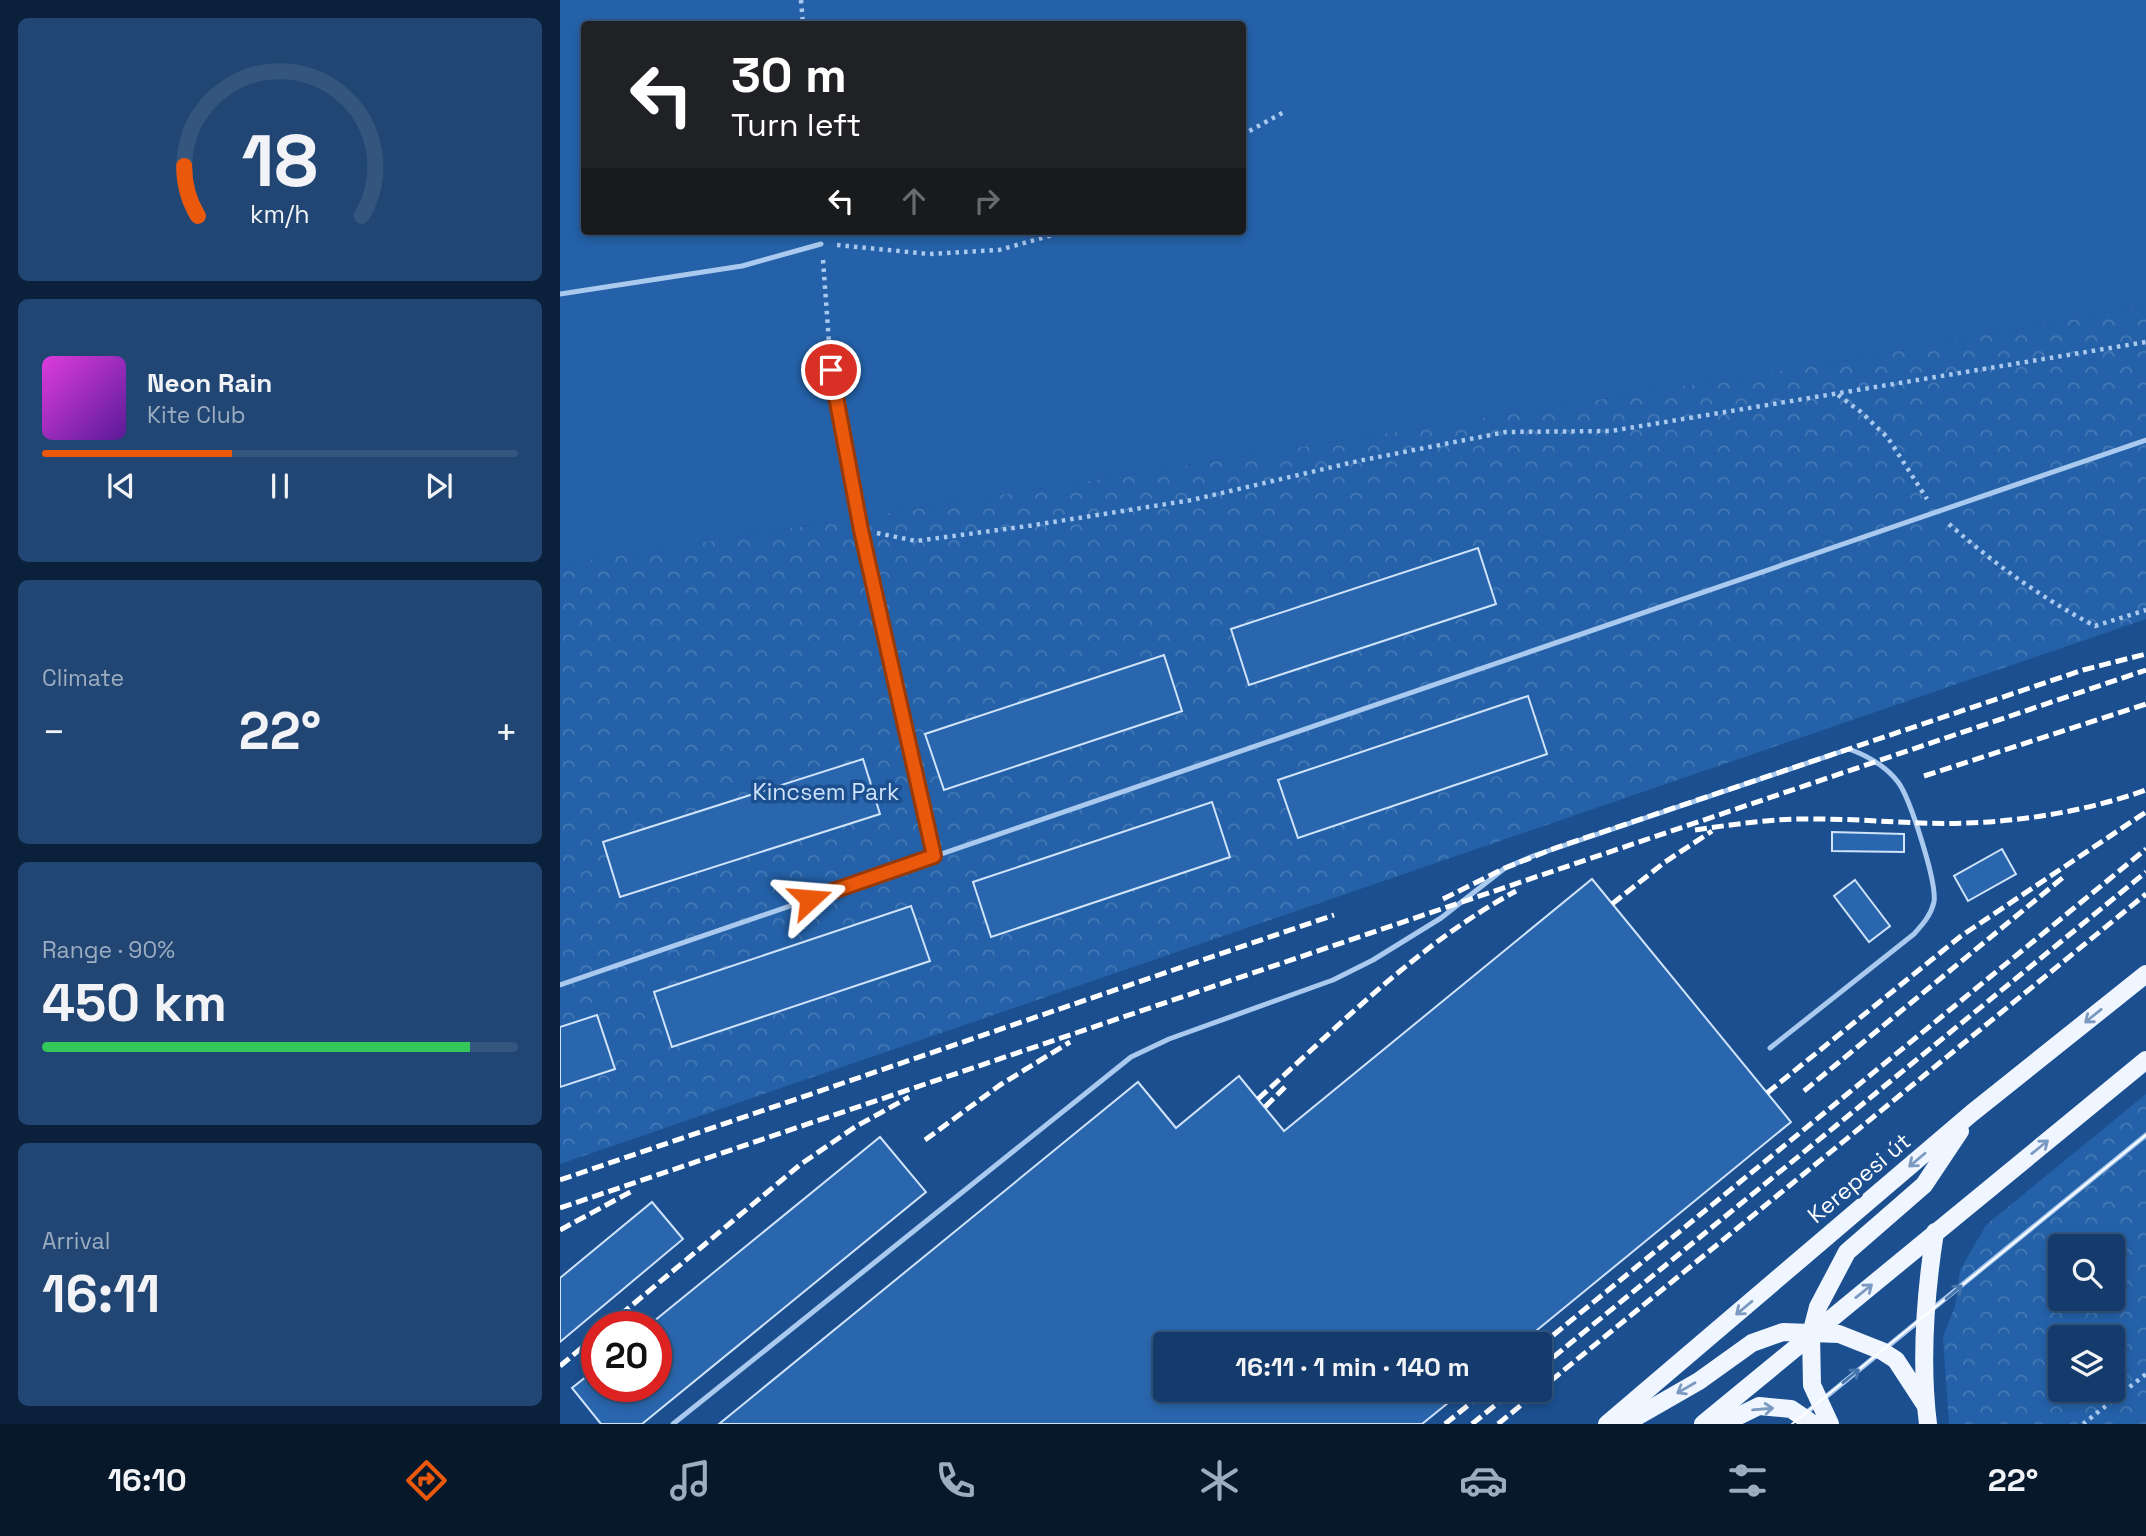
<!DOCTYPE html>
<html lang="en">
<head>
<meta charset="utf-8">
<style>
	body { margin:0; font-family:"Space Grotesk",sans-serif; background:#214673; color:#f1f3f6; height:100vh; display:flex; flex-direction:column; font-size:26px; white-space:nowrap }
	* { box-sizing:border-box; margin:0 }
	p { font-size:23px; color:#9dadc1 }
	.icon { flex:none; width:38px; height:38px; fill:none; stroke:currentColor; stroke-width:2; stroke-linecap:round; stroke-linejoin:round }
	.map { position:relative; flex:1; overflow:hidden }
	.sheet { display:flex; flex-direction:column; gap:18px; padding:18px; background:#0b203b; width:560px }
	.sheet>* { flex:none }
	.banner { position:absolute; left:21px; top:21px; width:665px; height:214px; border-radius:7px; box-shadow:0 4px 10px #0003,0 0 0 2px #33557e; background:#202124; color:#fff; overflow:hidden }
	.fabs { position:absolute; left:1488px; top:1234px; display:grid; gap:14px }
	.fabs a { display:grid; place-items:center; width:77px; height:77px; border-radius:7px; background:#143b6b; box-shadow:0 4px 10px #0003,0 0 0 2px #33557e; font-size:35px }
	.speed { position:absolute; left:21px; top:1311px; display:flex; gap:14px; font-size:35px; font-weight:700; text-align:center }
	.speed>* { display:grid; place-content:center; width:91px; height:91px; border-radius:50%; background:#143b6b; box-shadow:0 4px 10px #0003,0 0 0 2px #33557e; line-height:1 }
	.speed .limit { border:10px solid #d22; background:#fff; color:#111 }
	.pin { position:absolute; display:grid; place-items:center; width:60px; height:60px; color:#fff; margin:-30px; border:4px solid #fff; border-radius:50%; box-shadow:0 2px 7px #0007 }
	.me { position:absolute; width:77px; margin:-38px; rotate:71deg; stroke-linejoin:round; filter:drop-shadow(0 0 5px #0008) }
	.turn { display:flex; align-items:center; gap:24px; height:147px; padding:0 35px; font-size:32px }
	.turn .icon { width:91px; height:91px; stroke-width:2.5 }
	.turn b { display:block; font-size:49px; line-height:60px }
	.lanes { display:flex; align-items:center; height:66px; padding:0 35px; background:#0003; justify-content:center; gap:35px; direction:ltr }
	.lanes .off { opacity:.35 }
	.big { font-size:52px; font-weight:800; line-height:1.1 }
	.sheet .widget { flex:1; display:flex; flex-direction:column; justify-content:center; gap:10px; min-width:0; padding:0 24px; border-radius:10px; background:#214673 }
	.sheet .dial { align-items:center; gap:0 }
	.dial svg { height:182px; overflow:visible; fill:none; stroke:#33557e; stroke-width:7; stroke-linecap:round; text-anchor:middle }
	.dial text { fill:#f1f3f6; stroke:none }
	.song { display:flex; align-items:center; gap:21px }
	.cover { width:84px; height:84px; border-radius:10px; background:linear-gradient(135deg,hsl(300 70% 55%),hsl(270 70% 35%)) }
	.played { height:7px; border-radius:4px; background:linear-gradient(90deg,#ea580c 40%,#33557e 40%) }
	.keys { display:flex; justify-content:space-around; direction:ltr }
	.heat { display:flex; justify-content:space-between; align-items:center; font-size:38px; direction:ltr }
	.charge { height:10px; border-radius:5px; background:linear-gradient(90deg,#34c759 90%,#33557e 0) }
	.trip { position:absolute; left:593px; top:1332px; width:399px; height:70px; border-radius:7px; background:#143b6b; box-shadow:0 4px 10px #0003,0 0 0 2px #33557e; font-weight:800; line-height:70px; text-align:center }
	.dock { display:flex; height:112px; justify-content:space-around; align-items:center; background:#08182b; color:#9dadc1 }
	.dock .icon { width:49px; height:49px }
	.dock .selected { color:#ea580c }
	.dock b { font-size:32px; color:#f1f3f6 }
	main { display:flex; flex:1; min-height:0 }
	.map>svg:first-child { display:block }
	.grass { fill:#2461a8; fill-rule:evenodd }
	.park { fill:url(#park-crowns); fill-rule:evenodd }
	.building { fill:#2a66ad; stroke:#cfe3fa; stroke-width:2 }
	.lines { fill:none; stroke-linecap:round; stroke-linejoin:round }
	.path { stroke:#a9c9ee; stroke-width:4.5; stroke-dasharray:3.5 5; stroke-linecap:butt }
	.lane { stroke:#a9c9ee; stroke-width:5 }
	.primary { stroke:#f0f6ff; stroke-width:18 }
	.tram { stroke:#fff; stroke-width:2 }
	.rail { stroke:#fff; stroke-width:5; stroke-dasharray:12 5; stroke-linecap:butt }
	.oneway { stroke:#7b9ac1 }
	.oneway2 { stroke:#4674ac }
	.route-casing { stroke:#983908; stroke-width:18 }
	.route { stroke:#ea580c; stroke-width:12 }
	.labels { text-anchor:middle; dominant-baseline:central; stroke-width:7; stroke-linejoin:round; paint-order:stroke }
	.park-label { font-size:23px; fill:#cfe3fa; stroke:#1b4f8f }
	.street-label { font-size:23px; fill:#fff; stroke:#1b4f8f }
</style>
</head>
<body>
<main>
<section class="sheet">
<div class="widget dial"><svg viewBox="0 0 100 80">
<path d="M14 69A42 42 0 1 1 86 69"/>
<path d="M14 69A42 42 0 0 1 8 47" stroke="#ea580c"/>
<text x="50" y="56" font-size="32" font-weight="700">18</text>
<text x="50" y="72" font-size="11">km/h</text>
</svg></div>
<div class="widget">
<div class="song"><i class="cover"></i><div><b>Neon Rain</b><p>Kite Club</p></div></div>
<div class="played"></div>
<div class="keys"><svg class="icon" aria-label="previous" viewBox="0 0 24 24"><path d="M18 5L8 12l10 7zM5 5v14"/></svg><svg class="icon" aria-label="pause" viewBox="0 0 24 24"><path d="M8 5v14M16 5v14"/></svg><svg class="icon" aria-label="next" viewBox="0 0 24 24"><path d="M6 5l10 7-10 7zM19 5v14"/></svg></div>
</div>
<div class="widget"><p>Climate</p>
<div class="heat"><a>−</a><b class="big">22°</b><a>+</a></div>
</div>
<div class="widget"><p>Range · 90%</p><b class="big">450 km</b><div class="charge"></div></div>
<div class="widget"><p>Arrival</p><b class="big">16:11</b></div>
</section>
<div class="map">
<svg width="1586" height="1424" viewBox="0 0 1586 1424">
	<defs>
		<pattern id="park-crowns" width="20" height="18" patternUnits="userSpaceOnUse" patternTransform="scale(1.75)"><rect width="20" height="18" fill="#2461a8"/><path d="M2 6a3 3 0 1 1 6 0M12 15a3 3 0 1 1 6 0" fill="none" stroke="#4579b5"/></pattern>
	</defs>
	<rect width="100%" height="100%" fill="#1b4f8f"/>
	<!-- grass -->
	<path class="grass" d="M0,0H1586V306L1294,359L0,565ZM24,24H682V231H24Z"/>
	<!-- park -->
	<g class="park">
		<path d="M1586,306V619L0,1164V565L1294,359Z"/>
		<path d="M1586,1094V1424H1389L1383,1337L1395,1306L1400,1270L1426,1225ZM1500,1246H1552V1298H1500ZM1500,1337H1552V1390H1500Z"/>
	</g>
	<!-- building -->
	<g class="building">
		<path d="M918,548L936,604L689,685L671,629Z"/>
		<path d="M604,655L622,711L384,790L365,734Z"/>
		<path d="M968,696L987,754L738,838L718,780Z"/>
		<path d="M303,759L320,814L60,897L43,842Z"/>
		<path d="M652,802L670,857L431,937L413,882Z"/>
		<path d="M1272,832L1344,834V852L1272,851Z"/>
		<path d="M1442,849L1456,874L1408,901L1394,876Z"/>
		<path d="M1032,879L1231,1122L960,1344H606V1390H904L862,1424H159L578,1082L616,1128L679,1076L724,1131Z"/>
		<path d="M1295,880L1330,926L1309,942L1274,896Z"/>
		<path d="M351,906L370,961L112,1047L94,992Z"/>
		<path d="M37,1015L55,1069L0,1087V1027Z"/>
		<path d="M320,1137L366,1192L82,1424H41L12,1388L37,1368V1386H96V1326H88Z"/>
		<path d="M92,1202L123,1239L0,1342V1278Z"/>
	</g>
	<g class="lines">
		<!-- path -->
		<g class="path">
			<path d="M241,0L243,24"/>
			<path d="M682,135L724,112"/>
			<path d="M277,245L369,254L439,250L507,231"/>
			<path d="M263,260L270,356"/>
			<path d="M1278,395L1301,412L1328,438L1367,499"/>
			<path d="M1389,524C1433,563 1483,599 1535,626L1586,610"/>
			<path d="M317,533L356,541L468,526L632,500L798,461L946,432L1051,431L1586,342"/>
			<path d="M1523,1424L1586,1374"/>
		</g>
		<!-- lane -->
		<g class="lane">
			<path d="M0,294L182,266L261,244"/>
			<path d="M271,370L298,517L374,856"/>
			<path d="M0,985L1586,440"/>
			<path d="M1370,1311L1586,1135"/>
			<path d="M1246,1413L1360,1320"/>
			<path d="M113,1424L571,1057L609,1039L773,980L813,960L881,918L945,868L973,856L1289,749C1308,756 1325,765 1338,782C1350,798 1377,882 1374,902C1371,915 1363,924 1354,934L1210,1048"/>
		</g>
		<!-- primary -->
		<g class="primary">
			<path d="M1047,1424L1412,1113L1586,974"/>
			<path d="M1064,1424L1139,1381L1192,1343L1223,1332L1279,1334L1322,1351L1336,1360L1366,1406"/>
			<path d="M1143,1424L1586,1060"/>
			<path d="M1162,1424L1199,1406L1231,1409L1253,1424"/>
			<path d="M1270,1424L1252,1385L1251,1334L1258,1307L1287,1252L1364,1185L1400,1131"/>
			<path d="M1368,1424C1360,1360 1365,1296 1375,1232"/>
		</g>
		<!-- tram -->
		<path class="tram" d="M1232,1424L1586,1135"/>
		<!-- rail -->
		<g class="rail">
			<path d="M1364,776L1586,704"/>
			<path d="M1135,830C1176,824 1216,818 1257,819C1307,819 1357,825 1407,823C1467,821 1530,810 1586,790"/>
			<path d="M883,899L945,868L998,847L1523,670L1586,654"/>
			<path d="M1052,904L1105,862L1152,831"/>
			<path d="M1244,1091L1506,875"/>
			<path d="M1207,1093L1401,936L1586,812"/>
			<path d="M698,1099C780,1025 858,944 956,891"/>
			<path d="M705,1107L725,1087"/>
			<path d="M365,1140L440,1085L510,1042"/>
			<path d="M0,1180L774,915"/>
			<path d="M0,1208L1586,670"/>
			<path d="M0,1230L74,1190"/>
			<path d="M47,1326L241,1164L295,1127L349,1097"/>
			<path d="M980,1346L1586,849"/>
			<path d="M0,1366L37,1335"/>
			<path d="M980,1368L1586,872"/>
			<path d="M885,1424L927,1390"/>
			<path d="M912,1424L954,1390"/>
			<path d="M938,1424L1586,894"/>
		</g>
	</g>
	<!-- one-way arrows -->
	<defs><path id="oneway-shaft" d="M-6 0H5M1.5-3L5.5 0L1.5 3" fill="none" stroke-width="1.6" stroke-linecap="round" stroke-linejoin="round" transform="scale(1.75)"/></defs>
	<g class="oneway">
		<use href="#oneway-shaft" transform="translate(1533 1016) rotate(141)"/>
		<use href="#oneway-shaft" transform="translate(1480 1147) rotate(-39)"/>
		<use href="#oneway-shaft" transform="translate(1357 1160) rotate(140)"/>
		<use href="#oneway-shaft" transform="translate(1304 1291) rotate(-39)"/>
		<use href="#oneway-shaft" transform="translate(1184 1308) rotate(140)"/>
		<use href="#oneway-shaft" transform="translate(1126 1388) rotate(150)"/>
		<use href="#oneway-shaft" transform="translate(1203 1409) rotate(-5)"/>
	</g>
	<g class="oneway2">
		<use href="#oneway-shaft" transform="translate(1394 1292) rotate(-40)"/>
		<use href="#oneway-shaft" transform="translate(1291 1376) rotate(-39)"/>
	</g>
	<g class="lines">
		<defs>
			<path id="route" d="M250,899L374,856L301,530L271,370"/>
		</defs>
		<!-- route casing -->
		<use href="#route" class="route-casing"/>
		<!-- route -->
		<use href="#route" class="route"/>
	</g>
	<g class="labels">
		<!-- park labels -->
		<g class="park-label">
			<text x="266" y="792">Kincsem Park</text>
		</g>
		<!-- street labels -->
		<g class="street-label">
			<text transform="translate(1299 1178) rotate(-40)">Kerepesi út</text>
		</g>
	</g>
</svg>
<div class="fabs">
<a><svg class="icon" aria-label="search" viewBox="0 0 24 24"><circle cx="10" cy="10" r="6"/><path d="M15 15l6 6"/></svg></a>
<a><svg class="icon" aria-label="layers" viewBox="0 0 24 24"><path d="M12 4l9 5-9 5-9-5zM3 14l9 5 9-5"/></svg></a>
</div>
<div class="speed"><div class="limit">20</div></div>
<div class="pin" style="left:271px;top:370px;background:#d93025"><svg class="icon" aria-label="arrive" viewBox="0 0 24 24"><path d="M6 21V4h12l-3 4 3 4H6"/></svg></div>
<svg class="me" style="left:250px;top:899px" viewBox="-20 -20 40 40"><path d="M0-17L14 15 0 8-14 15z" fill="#ea580c" stroke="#fff" stroke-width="4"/></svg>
<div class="trip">16:11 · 1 min · 140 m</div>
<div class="banner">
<div class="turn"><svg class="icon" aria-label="left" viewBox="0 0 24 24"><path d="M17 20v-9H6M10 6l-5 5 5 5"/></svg><div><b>30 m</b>Turn left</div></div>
<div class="lanes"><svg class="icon" aria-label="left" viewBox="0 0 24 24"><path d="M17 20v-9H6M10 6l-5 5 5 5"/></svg><svg class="icon off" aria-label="ahead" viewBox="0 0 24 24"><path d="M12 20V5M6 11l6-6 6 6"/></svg><svg class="icon off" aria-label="right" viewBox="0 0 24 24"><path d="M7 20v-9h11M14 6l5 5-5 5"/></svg></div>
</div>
</div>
</main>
<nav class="dock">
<b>16:10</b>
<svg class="icon selected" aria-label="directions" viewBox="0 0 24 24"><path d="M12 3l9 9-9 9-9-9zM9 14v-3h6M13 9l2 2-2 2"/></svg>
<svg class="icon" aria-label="music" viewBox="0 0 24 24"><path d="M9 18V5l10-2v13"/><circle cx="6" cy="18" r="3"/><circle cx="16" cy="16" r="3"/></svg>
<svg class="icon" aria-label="phone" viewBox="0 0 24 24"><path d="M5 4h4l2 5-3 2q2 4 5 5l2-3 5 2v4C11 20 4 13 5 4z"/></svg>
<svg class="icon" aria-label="climate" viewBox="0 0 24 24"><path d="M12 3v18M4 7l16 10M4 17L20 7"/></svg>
<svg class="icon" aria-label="car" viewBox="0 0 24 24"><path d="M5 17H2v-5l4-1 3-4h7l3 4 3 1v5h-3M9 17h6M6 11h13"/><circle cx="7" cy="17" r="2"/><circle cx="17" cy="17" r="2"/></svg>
<svg class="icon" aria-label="filters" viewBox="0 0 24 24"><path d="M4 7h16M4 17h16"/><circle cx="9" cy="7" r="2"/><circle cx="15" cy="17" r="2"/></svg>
<b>22°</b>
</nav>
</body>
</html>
